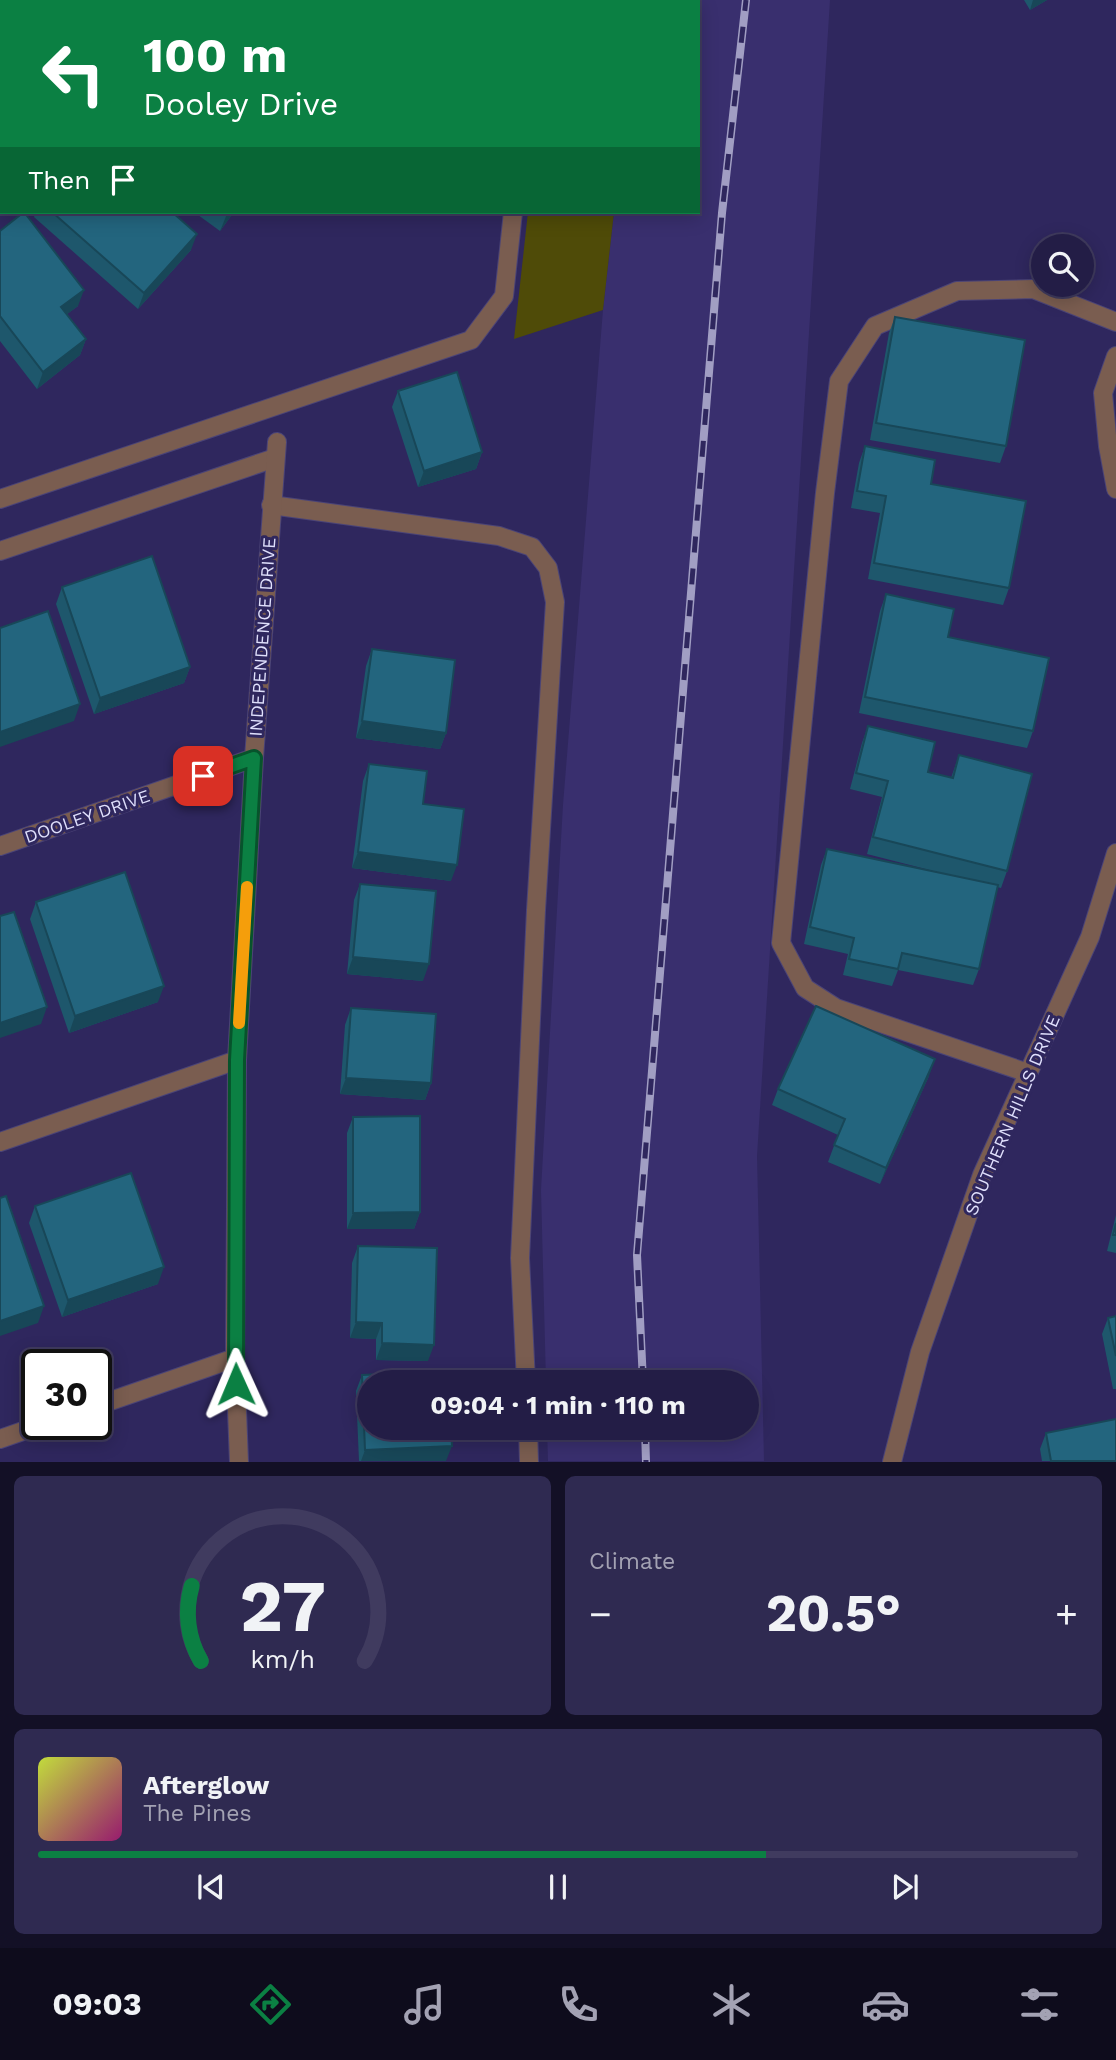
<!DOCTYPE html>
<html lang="en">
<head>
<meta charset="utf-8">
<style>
	body { margin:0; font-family:"Work Sans",sans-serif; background:#2f2a51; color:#f1f3f6; height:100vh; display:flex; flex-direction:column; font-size:26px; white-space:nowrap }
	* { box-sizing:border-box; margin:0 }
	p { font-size:23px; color:#a3a2b3 }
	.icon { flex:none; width:38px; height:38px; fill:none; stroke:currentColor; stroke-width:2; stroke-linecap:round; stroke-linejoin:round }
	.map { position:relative; height:1462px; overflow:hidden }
	.details { display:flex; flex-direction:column; gap:14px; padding:14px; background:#131026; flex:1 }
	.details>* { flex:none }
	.top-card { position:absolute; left:0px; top:0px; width:700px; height:214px; box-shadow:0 4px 18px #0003,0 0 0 2px #403b5f; background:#0b8043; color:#fff; overflow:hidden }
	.buttons { position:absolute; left:1031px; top:234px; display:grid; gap:14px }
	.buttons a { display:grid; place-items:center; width:63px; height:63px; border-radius:50%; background:#231d46; box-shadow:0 4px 18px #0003,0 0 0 2px #403b5f; font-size:35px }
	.speed { position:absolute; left:21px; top:1349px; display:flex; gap:14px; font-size:35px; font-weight:700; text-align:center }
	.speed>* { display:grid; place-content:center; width:91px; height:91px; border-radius:50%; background:#231d46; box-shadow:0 4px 18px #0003,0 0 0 2px #403b5f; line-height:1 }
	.speed .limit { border:4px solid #111; border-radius:10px; background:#fff; color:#111 }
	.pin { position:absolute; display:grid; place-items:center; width:60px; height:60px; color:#fff; margin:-30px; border-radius:14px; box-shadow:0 4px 10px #0006 }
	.me { position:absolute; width:77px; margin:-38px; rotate:359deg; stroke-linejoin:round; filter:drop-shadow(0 0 5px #0008) }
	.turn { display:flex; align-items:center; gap:24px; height:147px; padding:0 28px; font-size:32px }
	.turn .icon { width:91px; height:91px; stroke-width:2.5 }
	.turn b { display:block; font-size:49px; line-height:60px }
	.then { display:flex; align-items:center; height:66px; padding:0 28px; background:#0003; gap:14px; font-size:26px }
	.big { font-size:52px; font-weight:700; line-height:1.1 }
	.details .card { flex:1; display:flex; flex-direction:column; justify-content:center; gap:10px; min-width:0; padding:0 24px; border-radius:10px; background:#2f2a51 }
	.details .dial { align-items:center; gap:0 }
	.dial svg { height:182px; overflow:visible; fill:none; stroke:#403b5f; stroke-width:7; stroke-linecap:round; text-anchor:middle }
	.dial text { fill:#f1f3f6; stroke:none }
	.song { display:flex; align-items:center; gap:21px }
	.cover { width:84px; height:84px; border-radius:10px; background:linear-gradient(135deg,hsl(70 70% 55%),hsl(320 70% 35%)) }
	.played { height:7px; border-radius:4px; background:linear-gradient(90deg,#0b8043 70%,#403b5f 70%) }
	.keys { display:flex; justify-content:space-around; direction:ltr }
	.heat { display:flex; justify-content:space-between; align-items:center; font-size:38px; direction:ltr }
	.details .tiles { flex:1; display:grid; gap:14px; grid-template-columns:1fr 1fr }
	.card:last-child { grid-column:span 2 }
	.trip { position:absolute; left:357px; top:1370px; width:402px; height:70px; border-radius:35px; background:#231d46; box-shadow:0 4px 18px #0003,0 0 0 2px #403b5f; font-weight:700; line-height:70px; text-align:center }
	.tabs { display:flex; height:112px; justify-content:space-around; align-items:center; background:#0e0c1c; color:#a3a2b3 }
	.tabs .icon { width:49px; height:49px }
	.tabs .current { color:#0b8043 }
	.tabs b { font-size:32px; color:#f1f3f6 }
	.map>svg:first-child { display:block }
	.built { fill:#392f6e }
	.green { fill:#4f4b08 }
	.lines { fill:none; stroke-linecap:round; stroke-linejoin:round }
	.service-casing { stroke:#4b4477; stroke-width:20 }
	.minor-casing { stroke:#4b4477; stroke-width:20 }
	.service { stroke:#7a5d50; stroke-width:18 }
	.minor { stroke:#7a5d50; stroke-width:18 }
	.rail-casing { stroke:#a19ec3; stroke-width:8 }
	.rail { stroke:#2f275e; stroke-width:5; stroke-dasharray:16; stroke-linecap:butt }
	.wall { fill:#1e576c }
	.shaded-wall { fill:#184758 }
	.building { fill:#23657e; stroke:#184758; stroke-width:2 }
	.route-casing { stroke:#07532c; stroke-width:18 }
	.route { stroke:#0b8043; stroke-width:12 }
	.slow { stroke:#f59e0b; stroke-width:12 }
	.labels { text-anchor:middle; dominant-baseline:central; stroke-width:6; stroke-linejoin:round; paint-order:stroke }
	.street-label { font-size:18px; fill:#dfdffb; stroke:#2f275e }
</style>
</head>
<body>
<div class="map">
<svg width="1116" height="1462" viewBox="0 0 1116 1462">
	<rect width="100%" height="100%" fill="#2f275e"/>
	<!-- built -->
	<path class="built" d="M638,0H830L757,1156L764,1461H548L547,1428H747V1382H546L541,1190L563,805L603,310L614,212H698V2H638Z"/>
	<!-- green -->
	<path class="green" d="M528,212H614L603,310L514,339Z"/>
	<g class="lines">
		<defs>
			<g id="service">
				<path d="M536,2V0"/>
				<path d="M0,499L471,340L504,296L513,212"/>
				<path d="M271,505L499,536L532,547L548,568L555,602L536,910L520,1258L526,1382"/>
				<path d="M0,551L275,458"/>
				<path d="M1028,1073L836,1008L805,988L781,943L825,493L839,381L875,326L957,291L1033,289L1116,322"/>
				<path d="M0,1142L237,1060"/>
				<path d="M528,1428L529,1462"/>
			</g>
			<g id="minor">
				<path d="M88,2L89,0"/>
				<path d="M0,131L2,129"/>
				<path d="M1116,356L1103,393L1108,446L1116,489"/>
				<path d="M0,846L254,758"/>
				<path d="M96,1406L235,1358"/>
				<path d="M0,1439L43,1424"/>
				<path d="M239,1462L235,1358L237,1060L254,758L277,442"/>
				<path d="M892,1462L920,1352L982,1175L1090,937L1116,853"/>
			</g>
		</defs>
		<!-- service casing -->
		<use href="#service" class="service-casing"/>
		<!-- minor casing -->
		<use href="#minor" class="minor-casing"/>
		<!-- service -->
		<use href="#service" class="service"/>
		<!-- minor -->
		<use href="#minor" class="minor"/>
		<defs>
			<g id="rail">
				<path d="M643,1382L637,1255L722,213L746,0"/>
				<path d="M645,1428L646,1462"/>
			</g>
		</defs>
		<!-- rail casing -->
		<use href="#rail" class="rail-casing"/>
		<!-- rail -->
		<use href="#rail" class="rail"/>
	</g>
	<!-- wall -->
	<g class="wall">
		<path d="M176,0H361L360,2H175Z"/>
		<path d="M1024,0H1047L1030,10Z"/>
		<path d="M36,212H172L191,250L138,309L34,217Z"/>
		<path d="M194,212H234L220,231Z"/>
		<path d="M0,231L78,306L67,314L86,339L80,355L37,389L0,341Z"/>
		<path d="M895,317L1006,446L1000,463L870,440L889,333Z"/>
		<path d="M398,391L482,452L476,469L418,487L392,407Z"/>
		<path d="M865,446L931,484L1009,588L1003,605L868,579L880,513L851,508L859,463Z"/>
		<path d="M62,587L190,667L184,683L94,714L56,604Z"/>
		<path d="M886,594L948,637L1033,731L1027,748L859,713L880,611Z"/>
		<path d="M372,649L446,733L440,749L356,738L366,666Z"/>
		<path d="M868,726L928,772L951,778L959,755L1007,871L1001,888L997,887L979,969L973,985L898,970L892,986L843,975L848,954L804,944L821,865L827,849L949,875L867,854L882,797L850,789L862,743Z"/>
		<path d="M369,764L451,881L352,868L363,781Z"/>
		<path d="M360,884L423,981L347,974L354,900Z"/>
		<path d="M36,902L158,1002L69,1033L30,919Z"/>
		<path d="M351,1008L431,1083L425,1100L340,1094L345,1025Z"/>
		<path d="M929,1076L880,1184L828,1162L838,1135L772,1105L778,1089Z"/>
		<path d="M353,1117L420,1212L414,1229H347V1133Z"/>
		<path d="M35,1206L158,1284L62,1317L29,1223Z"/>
		<path d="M1116,1215V1253L1107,1251Z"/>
		<path d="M358,1246L428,1361L376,1360V1339L350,1338L352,1263Z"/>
		<path d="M1116,1316V1389H1113L1102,1334L1108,1318Z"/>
		<path d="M362,1375L446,1461H359L356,1391Z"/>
		<path d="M1046,1433L1116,1461H1042L1040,1449Z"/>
	</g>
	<!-- shaded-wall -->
	<g class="shaded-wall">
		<path d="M1033,0H1047L1030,10Z"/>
		<path d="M228,212H234L220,231L227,214Z"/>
		<path d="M197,234L191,250L138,309L144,293Z"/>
		<path d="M84,290L78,306L55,323L61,307Z"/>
		<path d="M86,339L80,355L37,389L43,372Z"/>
		<path d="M482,452L476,469L418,487L424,471Z"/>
		<path d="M190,667L184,683L94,714L100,698Z"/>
		<path d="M80,704L74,721L0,747V732Z"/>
		<path d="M362,721L446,733L440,749L356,738Z"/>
		<path d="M358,852L457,865L451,881L352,868Z"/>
		<path d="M353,957L429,964L423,981L347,974Z"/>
		<path d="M164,986L158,1002L69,1033L75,1016Z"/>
		<path d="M47,1007L41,1024L0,1038V1023Z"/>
		<path d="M935,1059L929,1076L880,1184L886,1168Z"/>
		<path d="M346,1078L431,1083L425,1100L340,1094Z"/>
		<path d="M420,1212L414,1229H347L353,1213Z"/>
		<path d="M164,1267L158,1284L62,1317L68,1300Z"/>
		<path d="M44,1306L38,1323L0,1336V1321Z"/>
		<path d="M356,1322L382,1323L376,1339L350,1338Z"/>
		<path d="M382,1343L434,1345L428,1361L376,1360Z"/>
		<path d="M452,1446L446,1461H361L365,1450Z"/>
	</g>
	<!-- building -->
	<g class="building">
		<path d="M176,0H239L241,2H175Z"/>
		<path d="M269,0H329L327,2H271Z"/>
		<path d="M24,212L84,290L61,307L86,339L43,372L0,316V231Z"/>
		<path d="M52,212H172L197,234L144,293Z"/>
		<path d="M895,317L1025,340L1006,446L876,423Z"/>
		<path d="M457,372L482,452L424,471L398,391Z"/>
		<path d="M865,446L935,460L931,484L1026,501L1009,588L874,563L886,496L857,491Z"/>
		<path d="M152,556L190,667L100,698L62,587Z"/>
		<path d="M886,594L954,609L948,637L1049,658L1033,731L865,697Z"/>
		<path d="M48,611L80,704L0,732V628Z"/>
		<path d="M372,649L455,660L446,733L362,721Z"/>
		<path d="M868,726L935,742L928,772L953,778L959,755L1032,774L1007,871L873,837L888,781L856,773Z"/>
		<path d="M369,764L427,771L423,804L464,809L457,865L358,852Z"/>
		<path d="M827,849L998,885L979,969L902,953L898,969L849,959L854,938L810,927Z"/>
		<path d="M125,872L164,986L75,1016L36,902Z"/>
		<path d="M360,884L436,891L429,964L353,957Z"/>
		<path d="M14,912L47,1007L0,1023V916Z"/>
		<path d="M816,1006L935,1059L886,1168L834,1145L845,1119L778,1089Z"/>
		<path d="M351,1008L436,1014L431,1083L346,1078Z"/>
		<path d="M420,1116V1212L353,1213V1117Z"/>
		<path d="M131,1173L164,1267L68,1300L35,1206Z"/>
		<path d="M6,1196L44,1306L0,1321V1198Z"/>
		<path d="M1116,1223V1235H1113Z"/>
		<path d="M358,1246L437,1248L434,1345L382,1343V1323L356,1322Z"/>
		<path d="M1116,1316V1356L1108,1318Z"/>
		<path d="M448,1371L449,1382H369V1428H451L452,1446L365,1450L362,1375Z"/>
		<path d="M1116,1419V1461H1051L1046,1433Z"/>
	</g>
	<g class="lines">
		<defs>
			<path id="route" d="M203,776L254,758L237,1060L236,1384"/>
		</defs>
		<!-- route casing -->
		<use href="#route" class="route-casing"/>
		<!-- route -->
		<use href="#route" class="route"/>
		<!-- slow -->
		<path class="slow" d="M239,1023L247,887"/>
	</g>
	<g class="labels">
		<!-- street labels -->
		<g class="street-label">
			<text transform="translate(262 637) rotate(-86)">INDEPENDENCE DRIVE</text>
			<text transform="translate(87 816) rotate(-19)">DOOLEY DRIVE</text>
			<text transform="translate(1012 1115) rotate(-67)">SOUTHERN HILLS DRIVE</text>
		</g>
	</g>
</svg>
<div class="buttons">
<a><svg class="icon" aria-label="search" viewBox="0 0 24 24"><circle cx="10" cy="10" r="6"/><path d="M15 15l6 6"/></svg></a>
</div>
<div class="speed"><div class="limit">30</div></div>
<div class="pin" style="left:203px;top:776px;background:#d93025"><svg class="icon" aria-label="arrive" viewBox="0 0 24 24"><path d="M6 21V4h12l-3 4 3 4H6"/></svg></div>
<svg class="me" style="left:236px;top:1384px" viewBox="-20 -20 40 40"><path d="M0-17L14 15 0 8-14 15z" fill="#0b8043" stroke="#fff" stroke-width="4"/></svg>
<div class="trip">09:04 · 1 min · 110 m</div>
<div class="top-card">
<div class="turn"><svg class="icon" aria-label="left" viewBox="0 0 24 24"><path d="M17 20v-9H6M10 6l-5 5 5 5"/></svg><div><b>100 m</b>Dooley Drive</div></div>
<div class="then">Then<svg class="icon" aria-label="arrive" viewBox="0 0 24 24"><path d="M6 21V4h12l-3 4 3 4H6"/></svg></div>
</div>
</div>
<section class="details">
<div class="tiles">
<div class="card dial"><svg viewBox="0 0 100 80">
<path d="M14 69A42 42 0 1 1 86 69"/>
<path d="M14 69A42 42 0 0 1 10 36" stroke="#0b8043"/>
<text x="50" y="56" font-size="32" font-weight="700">27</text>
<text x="50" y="72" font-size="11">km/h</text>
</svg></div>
<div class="card"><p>Climate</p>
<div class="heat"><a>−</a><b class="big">20.5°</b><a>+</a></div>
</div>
<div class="card">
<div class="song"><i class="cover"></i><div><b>Afterglow</b><p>The Pines</p></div></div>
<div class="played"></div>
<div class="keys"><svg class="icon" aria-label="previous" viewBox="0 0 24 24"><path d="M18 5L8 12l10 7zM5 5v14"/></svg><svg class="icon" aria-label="pause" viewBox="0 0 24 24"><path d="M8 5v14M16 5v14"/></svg><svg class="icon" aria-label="next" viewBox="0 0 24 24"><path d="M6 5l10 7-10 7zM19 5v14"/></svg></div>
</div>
</div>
</section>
<nav class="tabs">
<b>09:03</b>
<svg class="icon current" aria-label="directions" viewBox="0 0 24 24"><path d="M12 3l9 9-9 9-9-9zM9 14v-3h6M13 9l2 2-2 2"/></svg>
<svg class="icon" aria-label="music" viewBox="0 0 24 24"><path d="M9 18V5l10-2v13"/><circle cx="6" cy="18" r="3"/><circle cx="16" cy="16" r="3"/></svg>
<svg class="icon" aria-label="phone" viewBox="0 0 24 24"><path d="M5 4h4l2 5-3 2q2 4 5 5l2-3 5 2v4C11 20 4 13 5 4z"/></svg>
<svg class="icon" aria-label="climate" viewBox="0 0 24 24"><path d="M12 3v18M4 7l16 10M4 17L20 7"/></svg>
<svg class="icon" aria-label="car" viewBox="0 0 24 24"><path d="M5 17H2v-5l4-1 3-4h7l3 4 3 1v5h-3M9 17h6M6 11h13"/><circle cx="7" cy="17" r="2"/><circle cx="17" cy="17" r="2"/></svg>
<svg class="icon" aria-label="filters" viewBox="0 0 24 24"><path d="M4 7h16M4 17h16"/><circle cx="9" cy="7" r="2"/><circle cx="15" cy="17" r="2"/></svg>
</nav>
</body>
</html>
